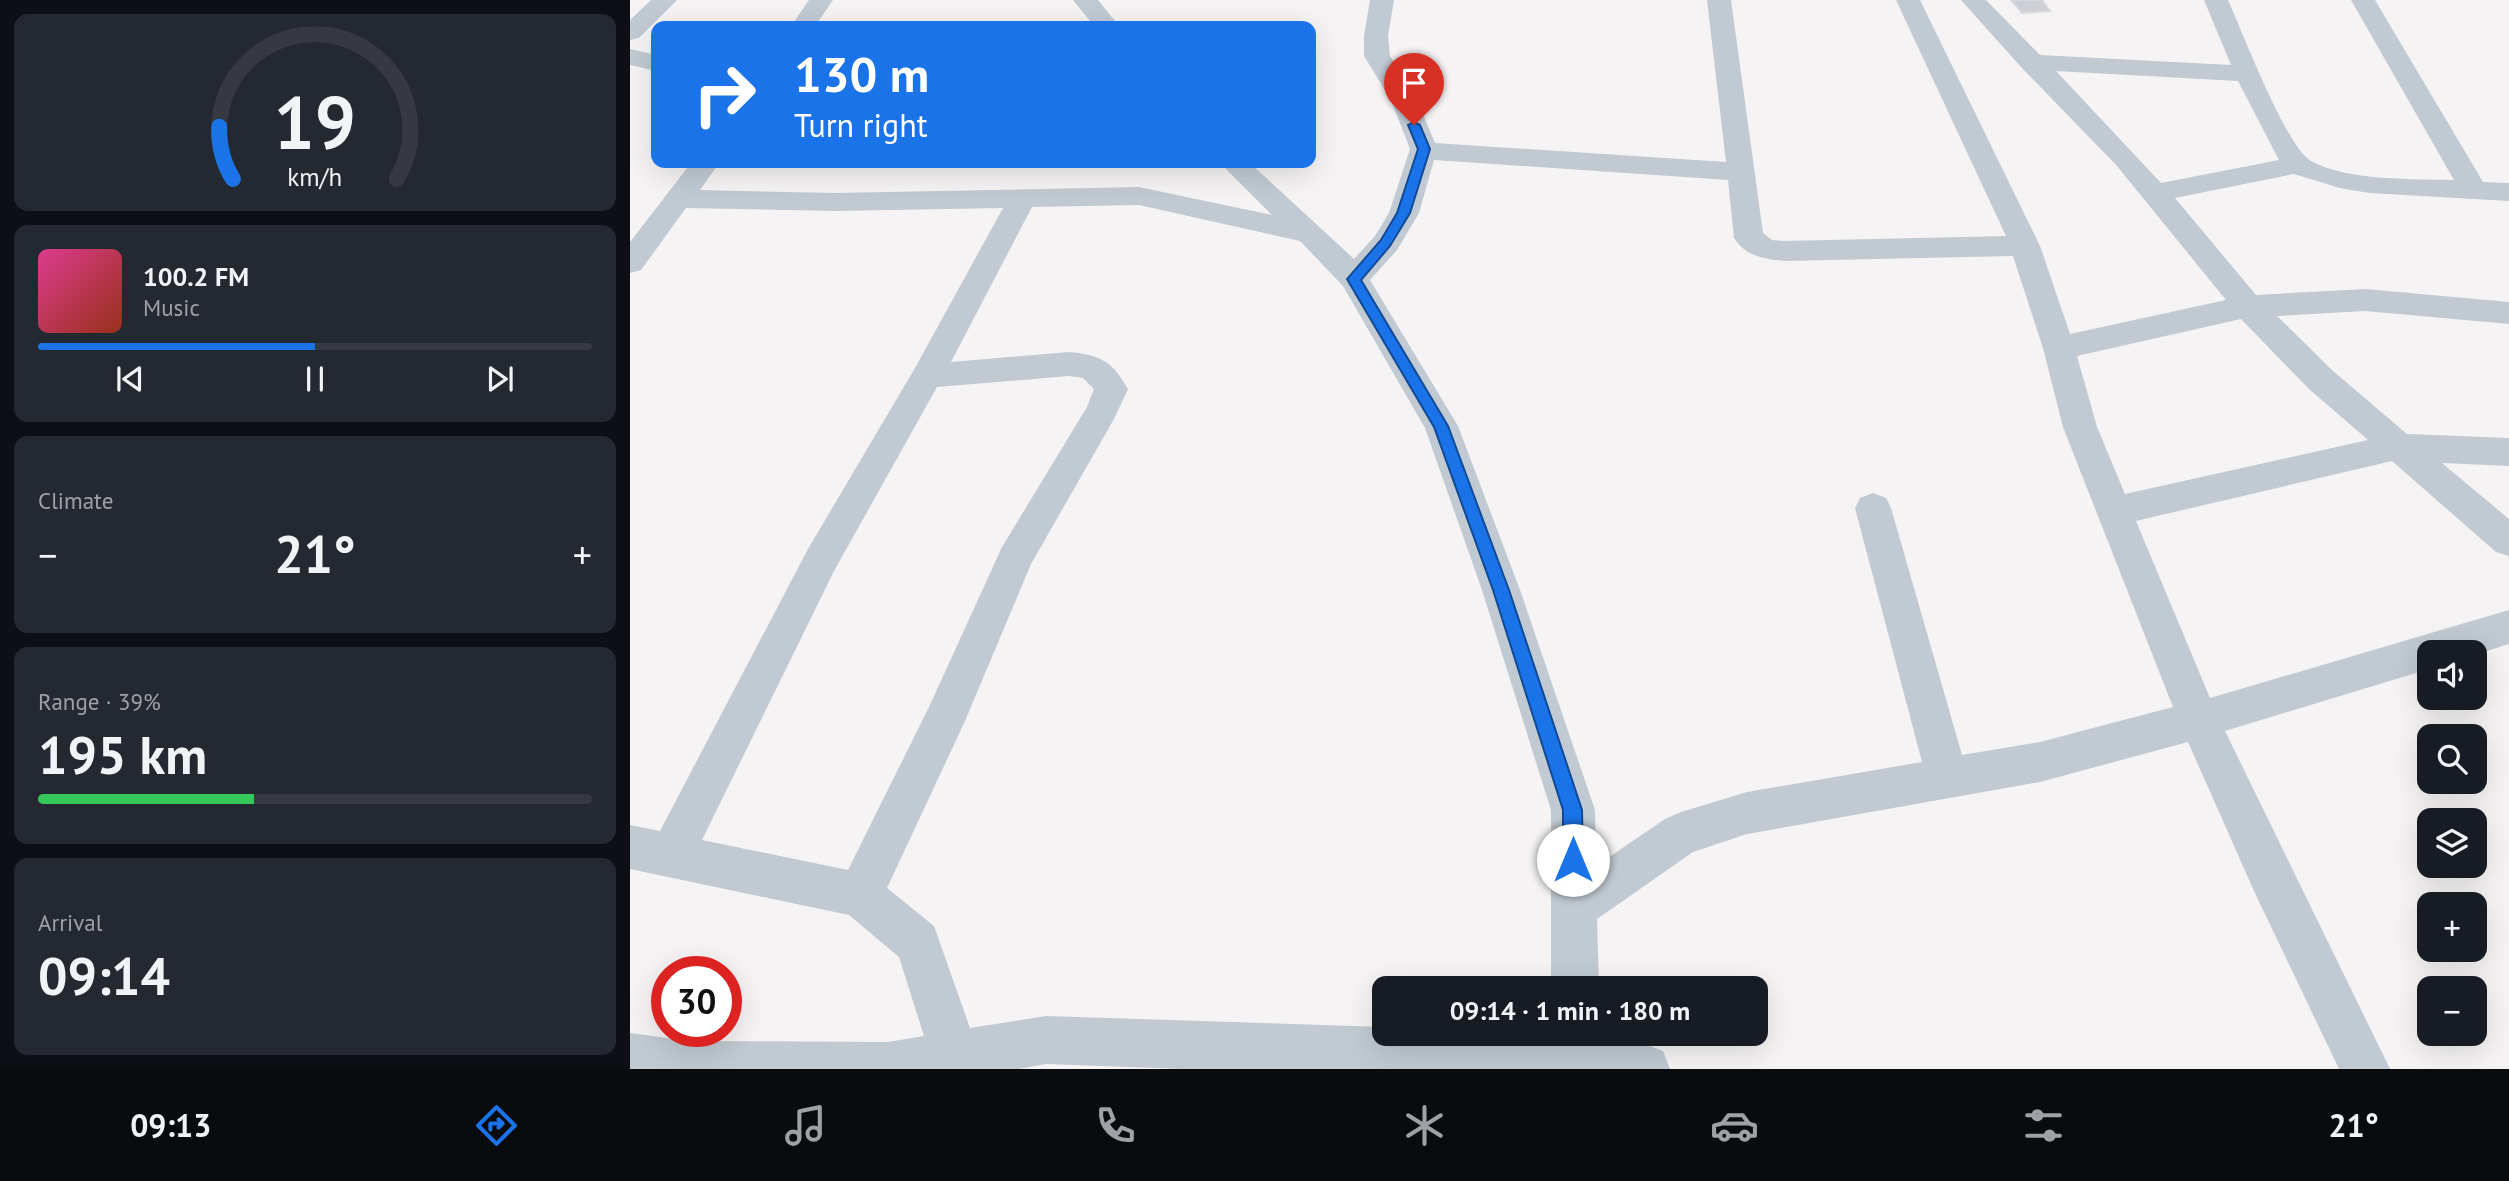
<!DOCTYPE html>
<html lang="en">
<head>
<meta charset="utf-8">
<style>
	body { margin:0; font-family:"PT Sans",sans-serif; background:#242831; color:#f1f3f6; height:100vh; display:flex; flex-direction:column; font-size:26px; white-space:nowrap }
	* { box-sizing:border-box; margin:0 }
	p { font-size:23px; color:#9ea1a6 }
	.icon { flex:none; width:38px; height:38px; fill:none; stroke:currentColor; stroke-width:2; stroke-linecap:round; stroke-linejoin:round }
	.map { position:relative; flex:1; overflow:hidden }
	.side { display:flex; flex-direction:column; gap:14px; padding:14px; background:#0d0f14; width:630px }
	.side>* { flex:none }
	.guide { position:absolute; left:21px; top:21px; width:665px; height:147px; border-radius:14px; box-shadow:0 7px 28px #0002; background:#1a73e8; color:#fff; overflow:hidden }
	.controls { position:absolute; left:1787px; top:640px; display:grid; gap:14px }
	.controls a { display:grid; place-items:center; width:70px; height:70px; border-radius:14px; background:#171b24; box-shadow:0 7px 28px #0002; font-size:35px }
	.speed { position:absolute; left:21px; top:956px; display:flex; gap:14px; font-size:35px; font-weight:700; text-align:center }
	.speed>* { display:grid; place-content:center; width:91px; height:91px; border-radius:50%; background:#171b24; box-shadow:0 7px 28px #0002; line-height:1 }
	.speed .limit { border:10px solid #d22; background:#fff; color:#111 }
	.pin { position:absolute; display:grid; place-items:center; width:60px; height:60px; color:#fff; margin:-72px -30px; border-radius:50% 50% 50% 0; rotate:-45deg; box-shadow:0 0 7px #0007 }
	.pin .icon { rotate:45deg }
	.me { position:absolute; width:77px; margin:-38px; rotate:0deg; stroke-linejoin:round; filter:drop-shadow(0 0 5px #0008) }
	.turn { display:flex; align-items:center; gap:24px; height:147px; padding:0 28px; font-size:32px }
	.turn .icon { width:91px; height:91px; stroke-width:2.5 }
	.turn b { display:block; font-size:49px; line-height:60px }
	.big { font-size:52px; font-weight:700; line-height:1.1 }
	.side .tile { flex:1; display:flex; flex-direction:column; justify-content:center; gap:10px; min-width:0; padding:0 24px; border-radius:14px; background:#242831 }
	.side .dial { align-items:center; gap:0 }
	.dial svg { height:182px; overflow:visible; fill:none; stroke:#363941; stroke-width:7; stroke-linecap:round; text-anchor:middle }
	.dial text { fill:#f1f3f6; stroke:none }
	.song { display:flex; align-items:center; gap:21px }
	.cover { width:84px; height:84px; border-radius:10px; background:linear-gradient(135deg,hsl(330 70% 55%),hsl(10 70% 35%)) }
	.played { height:7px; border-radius:4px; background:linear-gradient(90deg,#1a73e8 50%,#363941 50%) }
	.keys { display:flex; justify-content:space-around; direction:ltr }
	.heat { display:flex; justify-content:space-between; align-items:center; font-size:38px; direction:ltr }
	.charge { height:10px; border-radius:5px; background:linear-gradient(90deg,#34c759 39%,#363941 0) }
	.trip { position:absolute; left:742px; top:976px; width:396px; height:70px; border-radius:14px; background:#171b24; box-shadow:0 7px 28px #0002; font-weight:700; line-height:70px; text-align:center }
	.tab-bar { display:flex; height:112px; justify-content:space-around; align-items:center; background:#090b0e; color:#9ea1a6 }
	.tab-bar .icon { width:49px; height:49px }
	.tab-bar .active { color:#1a73e8 }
	.tab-bar b { font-size:32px; color:#f1f3f6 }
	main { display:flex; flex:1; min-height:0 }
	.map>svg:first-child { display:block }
	.building { fill:#cdcfd5; stroke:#d7d9de; stroke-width:2 }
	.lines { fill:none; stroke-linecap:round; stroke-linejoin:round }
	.street { fill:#c1cad2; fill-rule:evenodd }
	.route { fill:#1a73e8; stroke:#114b97; stroke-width:2 }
</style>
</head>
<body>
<main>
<section class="side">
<div class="tile dial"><svg viewBox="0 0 100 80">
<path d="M14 69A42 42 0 1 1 86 69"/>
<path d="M14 69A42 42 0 0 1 8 46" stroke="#1a73e8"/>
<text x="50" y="56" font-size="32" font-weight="700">19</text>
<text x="50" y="72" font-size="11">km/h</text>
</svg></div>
<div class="tile">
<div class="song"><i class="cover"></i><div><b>100.2 FM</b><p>Music</p></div></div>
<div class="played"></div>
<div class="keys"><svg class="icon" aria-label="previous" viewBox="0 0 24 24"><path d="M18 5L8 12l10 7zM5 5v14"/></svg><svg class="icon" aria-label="pause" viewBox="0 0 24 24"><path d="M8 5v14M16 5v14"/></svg><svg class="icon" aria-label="next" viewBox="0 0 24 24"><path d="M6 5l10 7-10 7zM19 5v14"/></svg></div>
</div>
<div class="tile"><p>Climate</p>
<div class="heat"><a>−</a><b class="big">21°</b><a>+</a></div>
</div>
<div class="tile"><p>Range · 39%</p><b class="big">195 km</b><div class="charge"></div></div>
<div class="tile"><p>Arrival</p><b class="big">09:14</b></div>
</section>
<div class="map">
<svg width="1879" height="1069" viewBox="0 0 1879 1069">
	<rect width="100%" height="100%" fill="#f5f3f3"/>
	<!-- building -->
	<path class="building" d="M1381,0H1412L1420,11L1392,13Z"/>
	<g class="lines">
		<!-- street -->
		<g class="street">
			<path d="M21,0H47L9,38L0,40V20Z"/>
			<path d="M179,0H203L185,26H161Z"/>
			<path d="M443,0H468L489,26H464Z"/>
			<path d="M740,0H764L758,36L760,56L787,100L805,143L1096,162L1077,0H1101L1133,233L1142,240L1154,241L1376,236L1266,0H1290L1410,246L1440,334L1596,300L1487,166L1391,67L1331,0H1356L1410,55L1601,65L1574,0H1598C1612,31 1656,147 1681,161C1717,181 1783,179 1824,180L1721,0H1745L1853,182L1879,183V201L1739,193L1710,188L1664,174L1545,198L1626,295L1735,289L1879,302V324L1735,311L1647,316L1703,371L1777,434L1879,438V466L1812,463L1879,519V556L1866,552L1762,461L1506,521L1580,698L1879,610V644L1844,655L1799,653V669L1595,731L1760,1069H1709L1624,891L1558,742L1410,782L1117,834L1063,852L967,919L969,989H921V810L852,590L795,428L713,286L670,241L509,205L402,207L321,362L439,352C471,355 482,361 498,389L484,419L401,564L335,721L257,888L304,926L340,1028L416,1016L754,1027V1034H962L1015,1044L1033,1051L1040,1069H552L416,1064L389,1069H0V1033L60,1041L258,1042L294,1036L269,957L219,915L0,869V825L30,831L178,549L285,368L373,208L205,211L56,208L11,270L0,273V242L61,163H89L70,190L205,193L509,187L642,215L590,163H620L724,259L745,236L759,213L780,149L761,100L734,56V36ZM1426,71L1608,81L1649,160L1531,183ZM804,160L1098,180L1104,238C1115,256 1134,259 1154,261L1383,256L1413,348L1433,427L1543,707L1410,742L1332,755L1261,508L1256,498L1243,493L1230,498L1225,508L1292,762L1117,792L1051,812L1035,819L966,866L965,810L890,590L828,426L740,280L767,250L789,213ZM1611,319L1679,389L1738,440L1495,494L1467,427L1447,356ZM439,376L453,378L464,389L457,407L372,547L299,707L218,870L72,840L204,571L307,387Z"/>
			<path d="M0,49L26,55V71L0,65Z"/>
		</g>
	</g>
	<!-- route -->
	<path class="route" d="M784,122L790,125L800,149L780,213L760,246L731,280L818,426L879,590L952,810L953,860L950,866L943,869L936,866L933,860V810L863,590L804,427L717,279L751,240L767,213L788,149L778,125Z"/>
</svg>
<div class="controls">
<a><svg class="icon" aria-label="sound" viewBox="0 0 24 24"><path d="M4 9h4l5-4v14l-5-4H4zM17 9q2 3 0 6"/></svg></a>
<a><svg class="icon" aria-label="search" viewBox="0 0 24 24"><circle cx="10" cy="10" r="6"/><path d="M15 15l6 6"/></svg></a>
<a><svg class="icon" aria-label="layers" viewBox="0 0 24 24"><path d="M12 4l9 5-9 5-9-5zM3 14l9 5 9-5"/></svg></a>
<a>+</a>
<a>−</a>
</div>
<div class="speed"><div class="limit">30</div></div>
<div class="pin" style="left:784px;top:125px;background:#d93025"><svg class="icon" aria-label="arrive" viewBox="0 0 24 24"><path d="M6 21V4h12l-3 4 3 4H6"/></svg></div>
<svg class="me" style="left:943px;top:860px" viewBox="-20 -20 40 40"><circle r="19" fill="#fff"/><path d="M0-13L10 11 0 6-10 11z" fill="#1a73e8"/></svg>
<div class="trip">09:14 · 1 min · 180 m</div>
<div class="guide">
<div class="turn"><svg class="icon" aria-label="right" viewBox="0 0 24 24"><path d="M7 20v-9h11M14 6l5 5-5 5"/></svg><div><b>130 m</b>Turn right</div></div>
</div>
</div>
</main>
<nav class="tab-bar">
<b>09:13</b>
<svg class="icon active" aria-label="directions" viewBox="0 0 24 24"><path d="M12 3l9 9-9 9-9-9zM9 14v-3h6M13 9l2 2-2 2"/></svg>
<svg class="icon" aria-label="music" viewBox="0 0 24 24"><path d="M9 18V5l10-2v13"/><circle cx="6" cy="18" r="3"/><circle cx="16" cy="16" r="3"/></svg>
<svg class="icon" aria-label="phone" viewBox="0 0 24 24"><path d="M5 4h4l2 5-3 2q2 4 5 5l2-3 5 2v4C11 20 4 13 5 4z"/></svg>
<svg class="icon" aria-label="climate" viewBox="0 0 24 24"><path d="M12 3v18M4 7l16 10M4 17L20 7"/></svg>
<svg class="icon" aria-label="car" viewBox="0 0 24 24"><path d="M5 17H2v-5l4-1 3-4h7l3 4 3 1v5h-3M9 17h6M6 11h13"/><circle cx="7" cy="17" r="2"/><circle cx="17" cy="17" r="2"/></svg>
<svg class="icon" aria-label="filters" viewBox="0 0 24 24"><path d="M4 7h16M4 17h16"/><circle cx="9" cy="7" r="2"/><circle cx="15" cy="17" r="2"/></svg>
<b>21°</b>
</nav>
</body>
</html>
